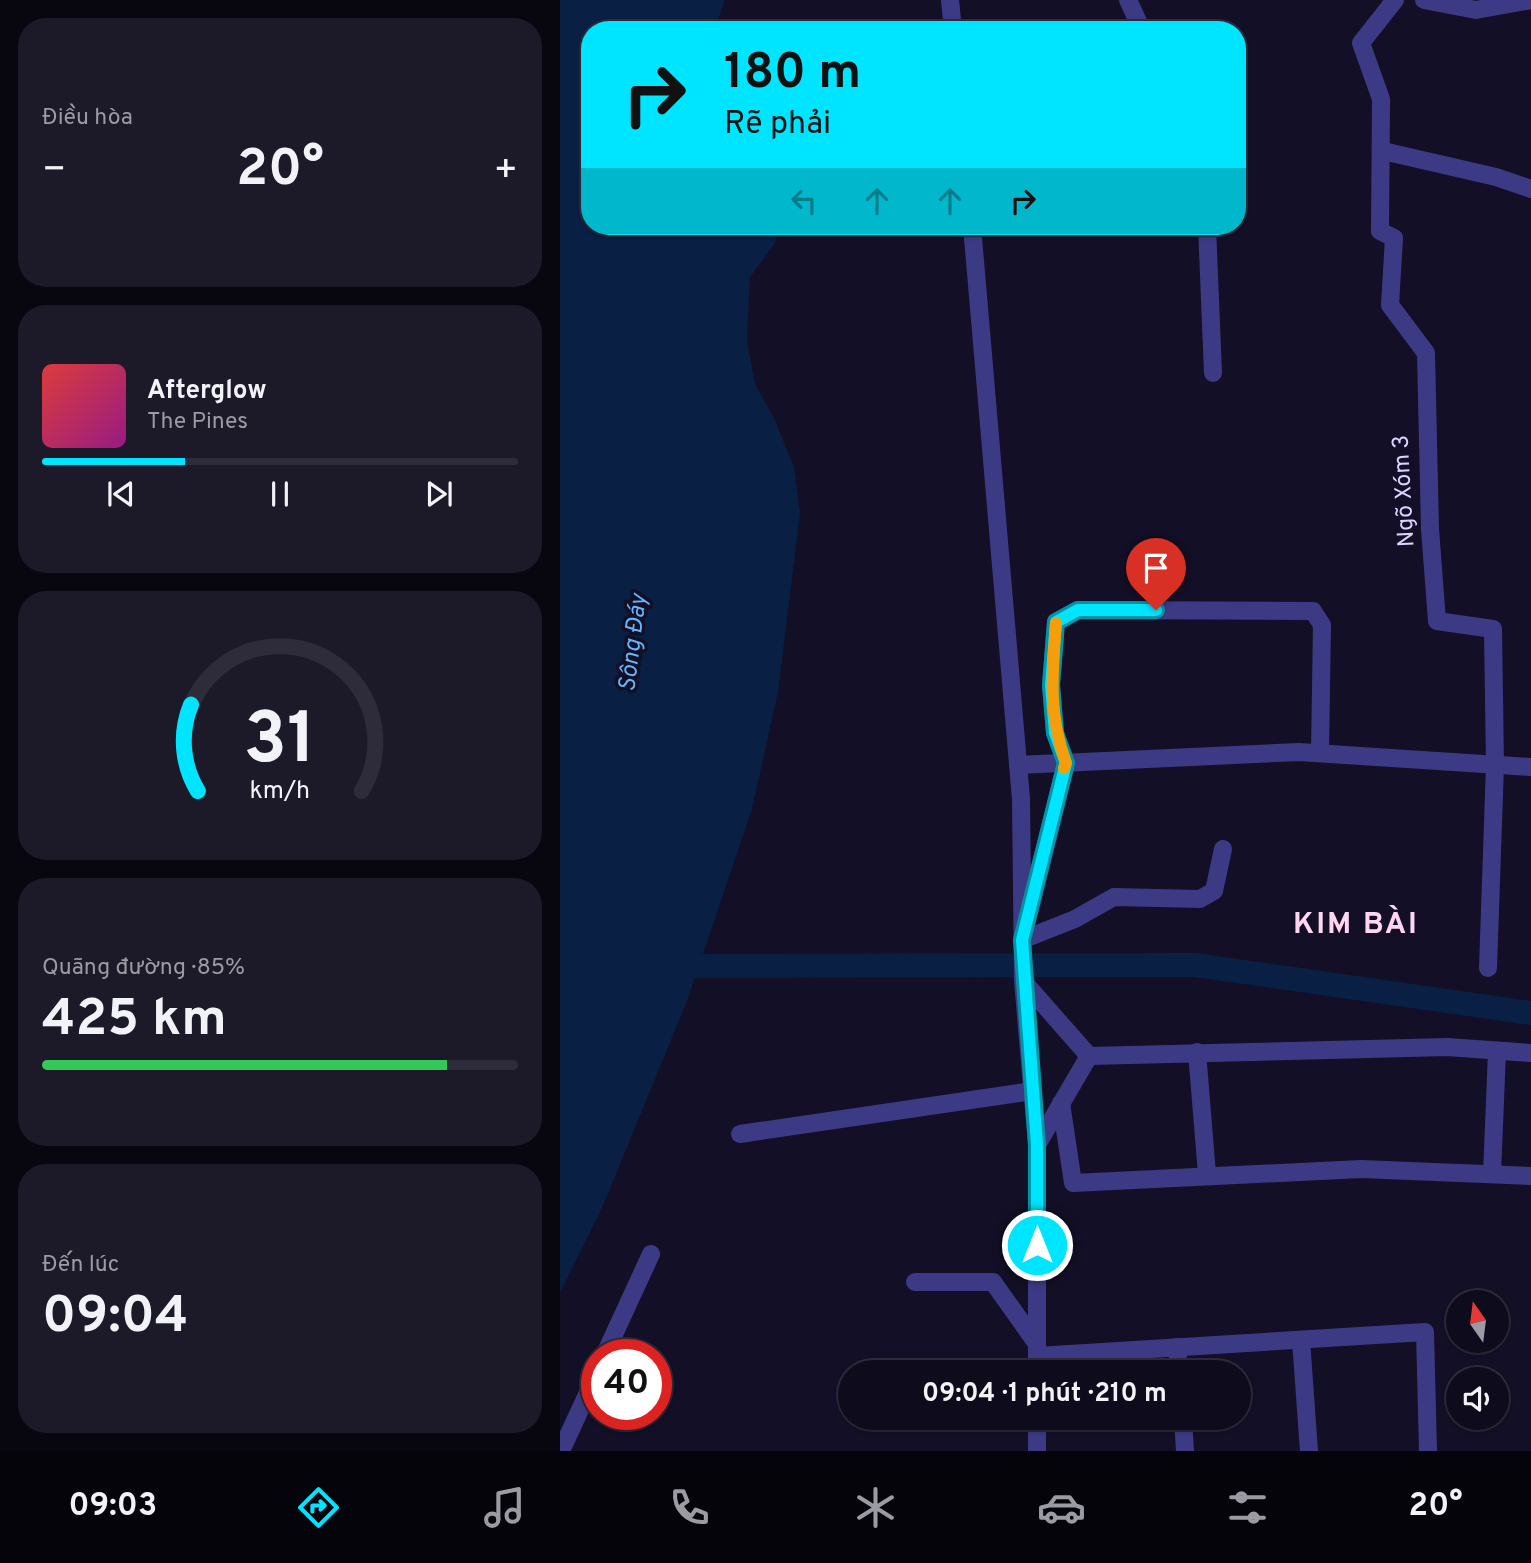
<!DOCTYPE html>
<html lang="vi">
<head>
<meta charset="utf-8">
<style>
	body { margin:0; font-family:Overpass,sans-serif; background:#1c1929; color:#f1f3f6; height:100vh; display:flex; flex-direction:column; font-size:26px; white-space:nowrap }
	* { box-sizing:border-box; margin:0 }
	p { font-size:23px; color:#9b9ba3 }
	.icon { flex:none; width:38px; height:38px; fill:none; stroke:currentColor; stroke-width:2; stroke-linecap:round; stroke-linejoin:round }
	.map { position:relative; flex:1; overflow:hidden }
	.sheet { display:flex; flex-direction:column; gap:18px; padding:18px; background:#08060f; width:560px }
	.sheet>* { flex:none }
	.hud { position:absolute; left:21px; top:21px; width:665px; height:214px; border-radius:28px; box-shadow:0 2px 5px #0004,0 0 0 2px #2e2b3b; background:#00e5ff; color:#111; overflow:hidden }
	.needle { width:46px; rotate:346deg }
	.buttons { position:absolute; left:886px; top:1290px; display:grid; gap:14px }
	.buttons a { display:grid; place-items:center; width:63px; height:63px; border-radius:50%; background:#0e0b1c; box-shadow:0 2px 5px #0004,0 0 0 2px #2e2b3b; font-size:35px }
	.speed { position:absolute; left:21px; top:1339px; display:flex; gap:14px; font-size:35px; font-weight:700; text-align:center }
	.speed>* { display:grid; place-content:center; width:91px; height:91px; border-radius:50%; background:#0e0b1c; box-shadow:0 2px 5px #0004,0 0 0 2px #2e2b3b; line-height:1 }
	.speed .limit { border:10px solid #d22; background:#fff; color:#111 }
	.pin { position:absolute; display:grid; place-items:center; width:60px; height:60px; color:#fff; margin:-72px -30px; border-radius:50% 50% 50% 0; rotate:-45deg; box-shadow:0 0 7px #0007 }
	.pin .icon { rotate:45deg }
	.me { position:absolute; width:77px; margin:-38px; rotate:0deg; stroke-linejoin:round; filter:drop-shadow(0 0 5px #0008) }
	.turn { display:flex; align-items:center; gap:24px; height:147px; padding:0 28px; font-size:32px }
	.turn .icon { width:91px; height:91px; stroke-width:2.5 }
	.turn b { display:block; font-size:49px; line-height:60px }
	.lanes { display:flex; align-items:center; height:66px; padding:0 28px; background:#0003; justify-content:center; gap:35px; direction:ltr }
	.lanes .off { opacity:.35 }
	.big { font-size:52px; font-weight:700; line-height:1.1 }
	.sheet .widget { flex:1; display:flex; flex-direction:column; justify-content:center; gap:10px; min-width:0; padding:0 24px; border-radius:28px; background:#1c1929 }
	.sheet .dial { align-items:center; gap:0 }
	.dial svg { height:182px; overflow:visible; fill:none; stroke:#2e2b3b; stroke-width:7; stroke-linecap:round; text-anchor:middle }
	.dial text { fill:#f1f3f6; stroke:none }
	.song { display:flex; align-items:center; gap:21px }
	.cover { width:84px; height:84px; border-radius:10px; background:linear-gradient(135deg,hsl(0 70% 55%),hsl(310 70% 35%)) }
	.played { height:7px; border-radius:4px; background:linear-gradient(90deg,#00e5ff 30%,#2e2b3b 30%) }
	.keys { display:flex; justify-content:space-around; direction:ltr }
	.heat { display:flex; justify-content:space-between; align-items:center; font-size:38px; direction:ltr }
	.charge { height:10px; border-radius:5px; background:linear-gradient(90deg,#34c759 85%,#2e2b3b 0) }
	.trip { position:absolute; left:278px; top:1360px; width:413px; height:70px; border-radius:35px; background:#0e0b1c; box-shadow:0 2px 5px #0004,0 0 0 2px #2e2b3b; font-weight:700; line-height:70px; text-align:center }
	.tab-bar { display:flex; height:112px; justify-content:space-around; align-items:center; background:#06040b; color:#9b9ba3 }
	.tab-bar .icon { width:49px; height:49px }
	.tab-bar .on { color:#00e5ff }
	.tab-bar b { font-size:32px; color:#f1f3f6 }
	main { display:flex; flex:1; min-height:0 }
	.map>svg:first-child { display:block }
	.water { fill:#0a1f44 }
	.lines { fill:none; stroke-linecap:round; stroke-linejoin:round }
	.canal { stroke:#0a1f44; stroke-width:24 }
	.minor { stroke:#3d3a85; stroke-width:18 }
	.route-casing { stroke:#0095a6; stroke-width:18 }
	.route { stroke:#00e5ff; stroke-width:12 }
	.slow { stroke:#f59e0b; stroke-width:12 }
	.labels { text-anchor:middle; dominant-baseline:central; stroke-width:7; stroke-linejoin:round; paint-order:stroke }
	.street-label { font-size:23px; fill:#d9d4ff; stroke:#130f26 }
	.water-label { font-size:24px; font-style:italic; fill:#62b6ff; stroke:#130f26 }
	.district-label { font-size:30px; font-weight:bold; letter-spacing:2px; fill:#ffd6f0; stroke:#130f26 }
</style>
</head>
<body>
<main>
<section class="sheet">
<div class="widget"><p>Điều hòa</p>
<div class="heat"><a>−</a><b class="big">20°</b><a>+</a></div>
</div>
<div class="widget">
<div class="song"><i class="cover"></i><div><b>Afterglow</b><p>The Pines</p></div></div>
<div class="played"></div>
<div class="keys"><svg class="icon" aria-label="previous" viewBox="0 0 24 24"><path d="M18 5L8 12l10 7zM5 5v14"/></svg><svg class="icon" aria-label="pause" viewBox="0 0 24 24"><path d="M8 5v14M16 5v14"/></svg><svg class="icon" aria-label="next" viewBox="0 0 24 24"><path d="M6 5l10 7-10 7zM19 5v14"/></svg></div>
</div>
<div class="widget dial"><svg viewBox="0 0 100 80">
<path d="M14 69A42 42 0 1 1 86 69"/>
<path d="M14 69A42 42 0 0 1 11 31" stroke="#00e5ff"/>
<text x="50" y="56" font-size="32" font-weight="700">31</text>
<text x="50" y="72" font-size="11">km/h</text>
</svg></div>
<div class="widget"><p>Quãng đường · 85%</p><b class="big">425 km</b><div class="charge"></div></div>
<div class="widget"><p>Đến lúc</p><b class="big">09:04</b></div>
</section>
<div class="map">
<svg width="971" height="1451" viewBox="0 0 971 1451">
	<rect width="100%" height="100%" fill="#130f26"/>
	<!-- water -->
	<path class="water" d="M0,0H165L154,30H30V226H218L215,243L190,277L187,341L195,384L214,418L234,467L240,513L218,692L192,809L127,1001L42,1208L0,1293Z"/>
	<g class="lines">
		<!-- canal -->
		<path class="canal" d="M107,966L635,965L971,1013"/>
		<!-- minor -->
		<g class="minor">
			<path d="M390,0L393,30"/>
			<path d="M568,0L582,30"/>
			<path d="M835,0L801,43L821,99L820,231L834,238L830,305L866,353L870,529L877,621L933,629L935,765L928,968"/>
			<path d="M864,0L916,10L971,0"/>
			<path d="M823,151L936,177L971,189"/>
			<path d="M412,226L461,799L463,981L477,1145V1372"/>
			<path d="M647,226L653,373"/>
			<path d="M458,765L739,752L971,767"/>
			<path d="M663,849L654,891L640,899L554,897L515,919L462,940L506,763L495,733L491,685L496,622L518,610L753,611L762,625L760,753"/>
			<path d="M463,981L529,1056"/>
			<path d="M637,1052L647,1174"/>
			<path d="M529,1056L887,1047L971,1053"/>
			<path d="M501,1103L513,1183L801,1169L971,1176"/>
			<path d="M180,1134L472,1091"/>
			<path d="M477,1145L529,1056"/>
			<path d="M932,1174L937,1052"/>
			<path d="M355,1282H433L477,1344"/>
			<path d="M741,1340L749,1451"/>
			<path d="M617,1347L619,1372"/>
			<path d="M45,1354L91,1254"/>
			<path d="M477,1356L865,1332L868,1451"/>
			<path d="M477,1418V1451"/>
			<path d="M623,1418L625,1451"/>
			<path d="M1,1451L37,1373"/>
		</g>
	</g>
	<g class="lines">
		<defs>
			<path id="route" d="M477,1245V1145L462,940L506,763L495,733L491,685L496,622L518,610H596"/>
		</defs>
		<!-- route casing -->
		<use href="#route" class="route-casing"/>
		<!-- route -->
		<use href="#route" class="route"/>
		<!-- slow -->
		<path class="slow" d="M496,623C492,674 488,714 506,763L504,768"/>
	</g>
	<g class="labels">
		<!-- street labels -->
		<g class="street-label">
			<text transform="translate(845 491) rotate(-93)">Ngõ Xóm 3</text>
		</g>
		<!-- water labels -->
		<g class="water-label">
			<text transform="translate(74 643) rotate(-83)">Sông Đáy</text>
		</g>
		<!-- district labels -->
		<g class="district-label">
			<text x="796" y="925">KIM BÀI</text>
		</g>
	</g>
</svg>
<div class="buttons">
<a><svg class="needle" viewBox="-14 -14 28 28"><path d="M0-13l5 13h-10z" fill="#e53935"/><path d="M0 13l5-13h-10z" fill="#9b9ba3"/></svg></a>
<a><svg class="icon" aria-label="sound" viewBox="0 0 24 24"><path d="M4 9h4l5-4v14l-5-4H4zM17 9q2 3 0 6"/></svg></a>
</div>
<div class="speed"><div class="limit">40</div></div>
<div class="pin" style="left:596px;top:610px;background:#d93025"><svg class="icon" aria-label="arrive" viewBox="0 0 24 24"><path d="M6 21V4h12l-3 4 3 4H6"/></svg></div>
<svg class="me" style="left:477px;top:1245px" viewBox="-20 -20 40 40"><circle r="17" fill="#00e5ff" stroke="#fff" stroke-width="3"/><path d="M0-11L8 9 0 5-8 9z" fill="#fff"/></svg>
<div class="trip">09:04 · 1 phút · 210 m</div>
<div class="hud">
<div class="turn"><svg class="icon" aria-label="right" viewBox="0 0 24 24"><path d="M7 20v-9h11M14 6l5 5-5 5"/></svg><div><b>180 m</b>Rẽ phải</div></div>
<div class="lanes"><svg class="icon off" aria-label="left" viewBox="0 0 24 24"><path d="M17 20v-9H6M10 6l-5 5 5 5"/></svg><svg class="icon off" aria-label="ahead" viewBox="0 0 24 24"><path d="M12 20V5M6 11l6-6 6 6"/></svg><svg class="icon off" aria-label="ahead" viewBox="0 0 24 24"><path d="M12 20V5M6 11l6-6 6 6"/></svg><svg class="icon" aria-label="right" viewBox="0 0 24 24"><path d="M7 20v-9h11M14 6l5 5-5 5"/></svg></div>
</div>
</div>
</main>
<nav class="tab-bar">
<b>09:03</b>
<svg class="icon on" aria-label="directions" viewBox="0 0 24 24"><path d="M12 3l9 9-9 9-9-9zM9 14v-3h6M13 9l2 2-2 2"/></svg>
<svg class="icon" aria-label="music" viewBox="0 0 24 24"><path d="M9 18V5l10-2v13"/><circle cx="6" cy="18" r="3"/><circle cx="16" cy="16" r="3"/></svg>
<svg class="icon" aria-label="phone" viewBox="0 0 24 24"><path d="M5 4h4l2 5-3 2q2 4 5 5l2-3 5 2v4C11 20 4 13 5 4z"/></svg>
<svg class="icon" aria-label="climate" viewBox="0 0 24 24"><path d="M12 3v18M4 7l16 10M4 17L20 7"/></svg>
<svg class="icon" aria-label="car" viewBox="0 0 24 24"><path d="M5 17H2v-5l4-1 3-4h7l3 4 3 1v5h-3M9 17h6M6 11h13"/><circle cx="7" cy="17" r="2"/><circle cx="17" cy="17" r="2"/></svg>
<svg class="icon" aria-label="filters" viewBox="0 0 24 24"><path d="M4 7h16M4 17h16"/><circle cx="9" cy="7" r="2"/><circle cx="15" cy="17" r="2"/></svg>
<b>20°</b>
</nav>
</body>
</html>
